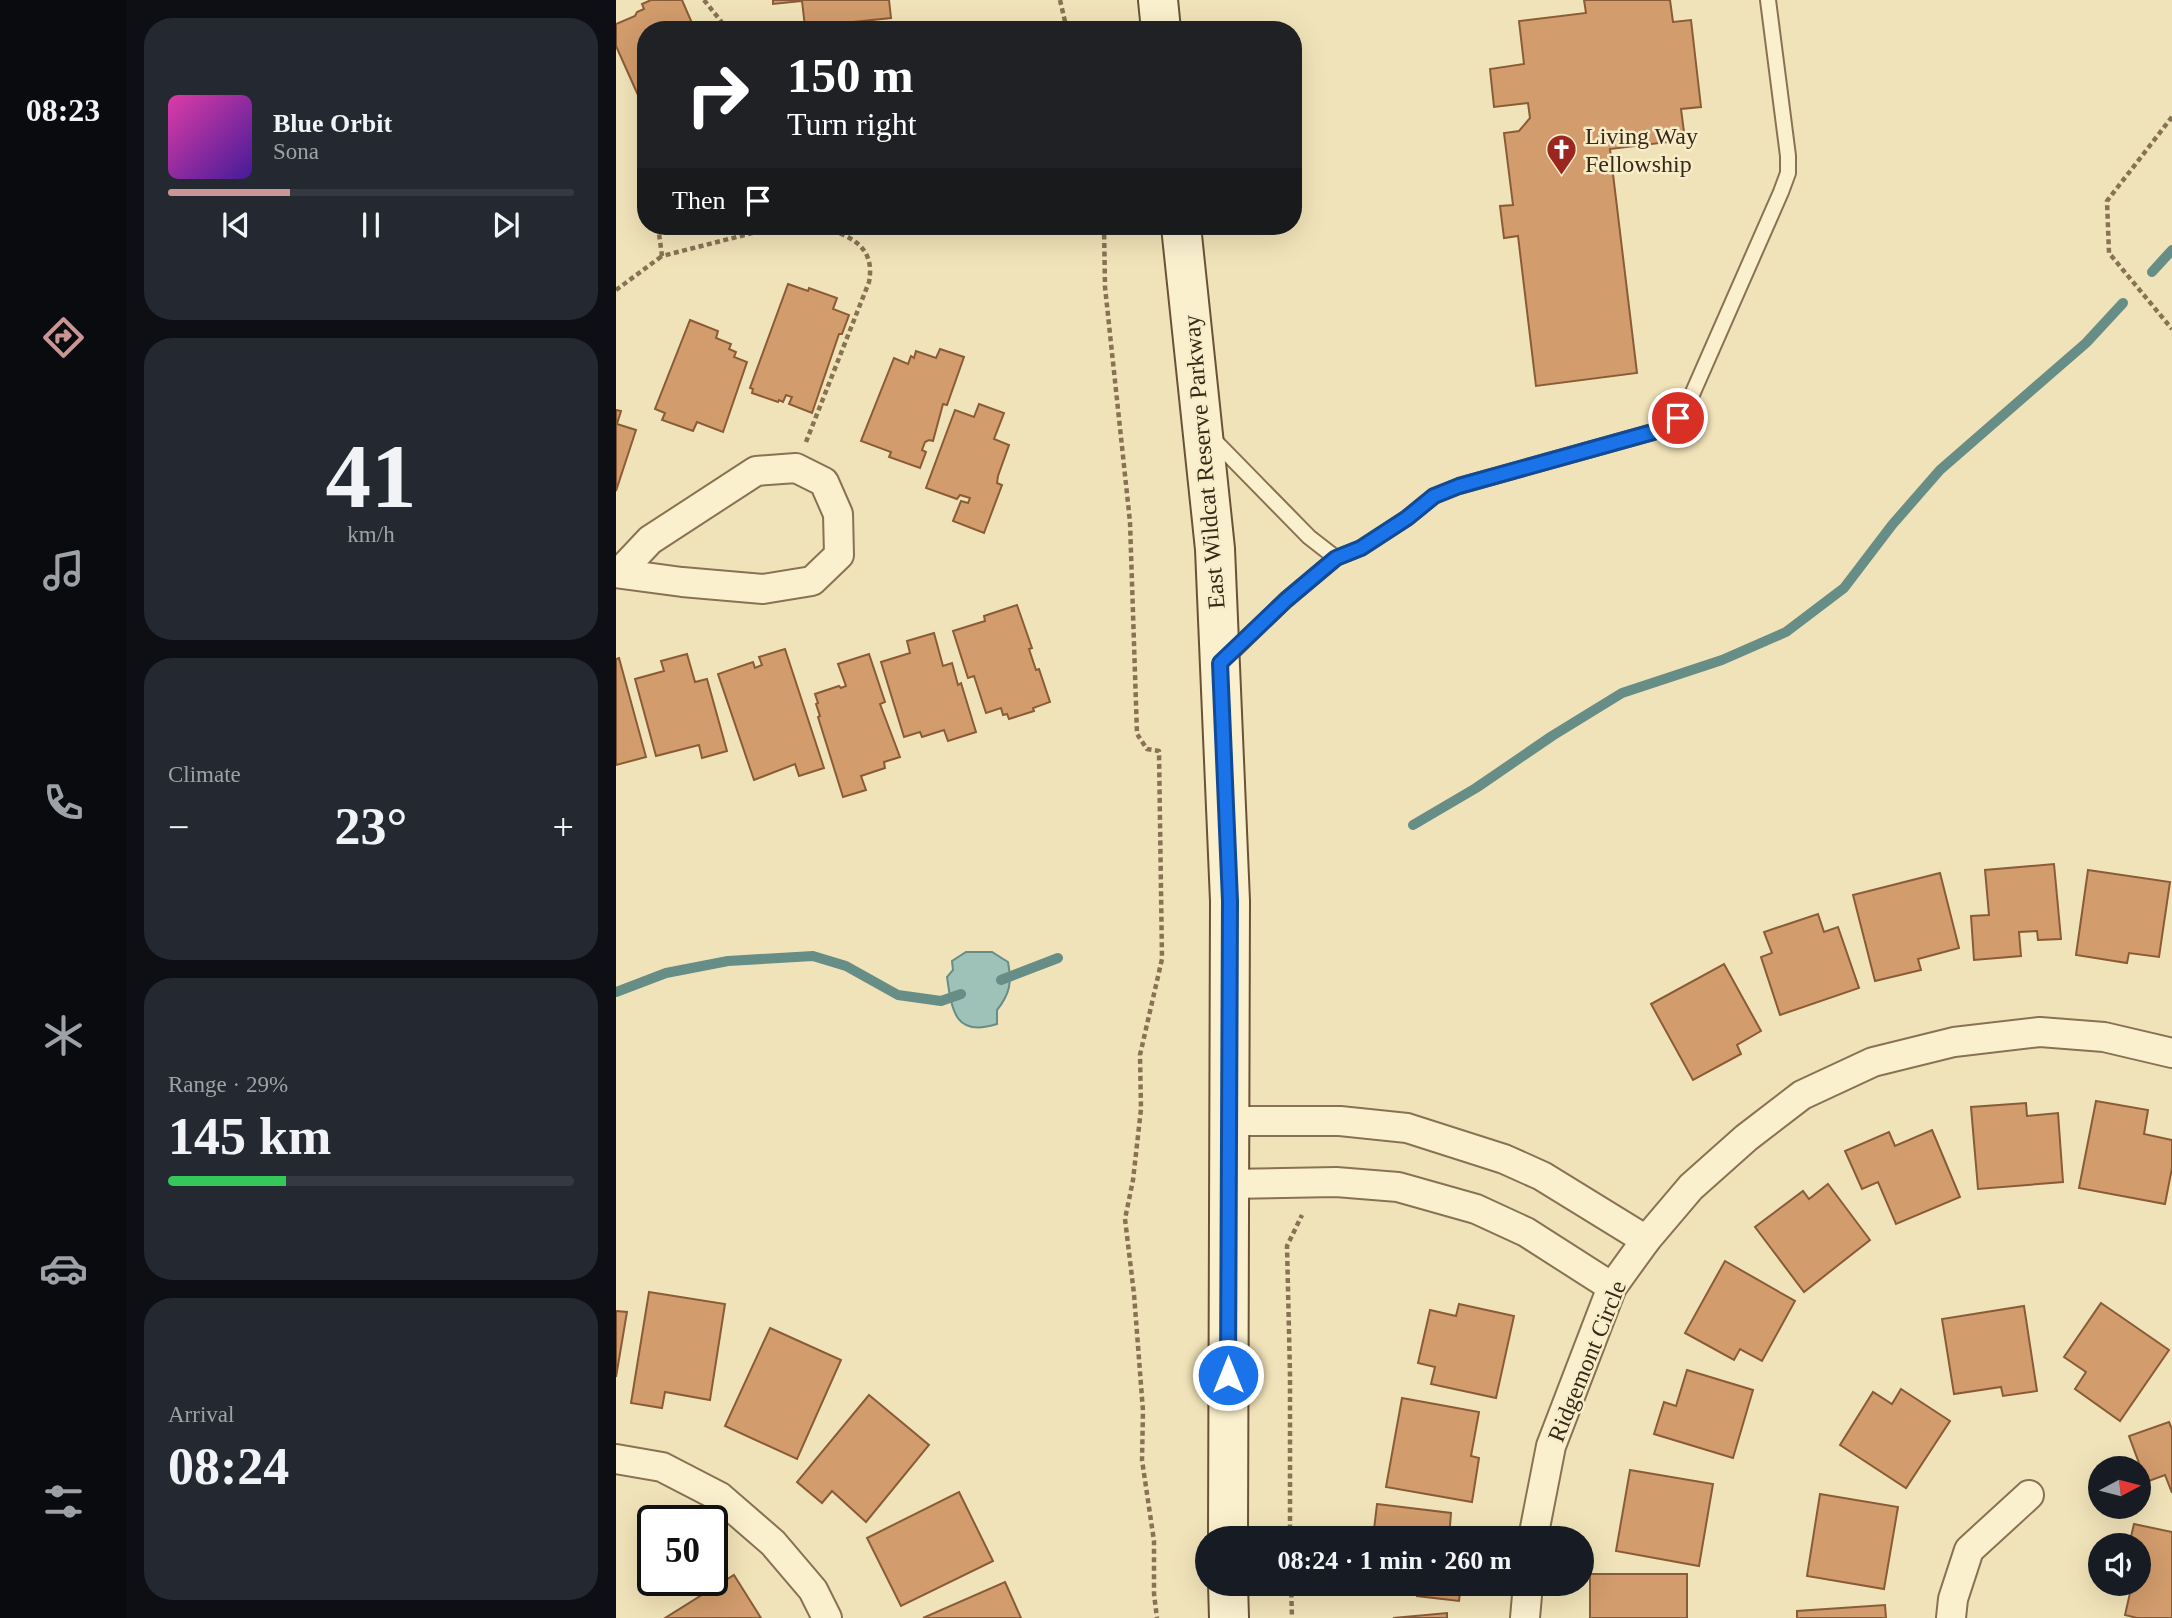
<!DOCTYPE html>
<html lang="en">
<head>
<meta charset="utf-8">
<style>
	body { margin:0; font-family:"Times New Roman",serif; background:#242831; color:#f1f3f6; height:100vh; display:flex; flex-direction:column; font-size:26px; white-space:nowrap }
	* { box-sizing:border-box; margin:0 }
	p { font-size:23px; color:#9ea1a6 }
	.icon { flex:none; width:38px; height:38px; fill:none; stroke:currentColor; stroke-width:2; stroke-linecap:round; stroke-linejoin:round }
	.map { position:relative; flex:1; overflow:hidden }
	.panel { display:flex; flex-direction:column; gap:18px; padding:18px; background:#0d0f14; width:490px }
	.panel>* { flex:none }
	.banner { position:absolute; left:21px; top:21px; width:665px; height:214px; border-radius:28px; box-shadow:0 7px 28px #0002; background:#202124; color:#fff; overflow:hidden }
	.needle { width:46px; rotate:83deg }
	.buttons { position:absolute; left:1472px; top:1456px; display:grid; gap:14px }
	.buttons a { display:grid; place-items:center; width:63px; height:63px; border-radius:50%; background:#171b24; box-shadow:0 7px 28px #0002; font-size:35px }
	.speed { position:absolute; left:21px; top:1505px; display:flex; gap:14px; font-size:35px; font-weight:700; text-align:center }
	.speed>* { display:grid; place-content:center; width:91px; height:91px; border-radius:50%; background:#171b24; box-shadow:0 7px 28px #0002; line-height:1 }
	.speed .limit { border:4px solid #111; border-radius:10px; background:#fff; color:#111 }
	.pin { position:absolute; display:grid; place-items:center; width:60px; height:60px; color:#fff; margin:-30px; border:4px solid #fff; border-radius:50%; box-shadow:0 2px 7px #0007 }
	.me { position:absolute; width:77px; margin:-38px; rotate:0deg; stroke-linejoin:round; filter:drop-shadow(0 0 5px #0008) }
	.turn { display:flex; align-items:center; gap:24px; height:147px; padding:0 35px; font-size:32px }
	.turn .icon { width:91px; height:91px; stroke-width:2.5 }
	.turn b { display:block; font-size:49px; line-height:60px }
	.then { display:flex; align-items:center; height:66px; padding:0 35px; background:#0003; gap:14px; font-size:26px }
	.big { font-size:52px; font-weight:600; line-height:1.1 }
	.panel .widget { flex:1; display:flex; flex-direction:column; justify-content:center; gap:10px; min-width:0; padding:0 24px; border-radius:28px; background:#242831 }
	.panel .dial { align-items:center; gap:0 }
	.dial b { font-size:91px; line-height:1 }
	.song { display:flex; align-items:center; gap:21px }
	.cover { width:84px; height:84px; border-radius:10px; background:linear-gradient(135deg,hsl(320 70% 55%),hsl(260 70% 35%)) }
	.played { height:7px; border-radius:4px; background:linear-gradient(90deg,#ca9695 30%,#363941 30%) }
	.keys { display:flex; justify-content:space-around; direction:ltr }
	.heat { display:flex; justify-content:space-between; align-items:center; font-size:38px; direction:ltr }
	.charge { height:10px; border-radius:5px; background:linear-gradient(90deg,#34c759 29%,#363941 0) }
	.trip { position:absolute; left:579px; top:1526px; width:399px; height:70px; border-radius:35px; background:#171b24; box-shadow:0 7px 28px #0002; font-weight:600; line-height:70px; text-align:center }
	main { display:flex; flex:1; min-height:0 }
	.dock { display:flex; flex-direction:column; width:126px; justify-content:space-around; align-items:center; background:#090b0e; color:#9ea1a6 }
	.dock .icon { width:49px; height:49px }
	.dock .selected { color:#ca9695 }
	.dock b { font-size:32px; color:#f1f3f6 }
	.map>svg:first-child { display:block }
	.water { fill:#9ec1b8; stroke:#668e86; stroke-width:2 }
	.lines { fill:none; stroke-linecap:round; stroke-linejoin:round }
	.stream { stroke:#668e86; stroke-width:10 }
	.building { fill:#d29c6c; stroke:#895c37; stroke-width:2 }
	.lane-casing { stroke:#887253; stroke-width:18 }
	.street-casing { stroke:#887253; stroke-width:32 }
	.secondary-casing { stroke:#695337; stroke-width:42 }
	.path { stroke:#887253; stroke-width:4.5; stroke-dasharray:5 3.5; stroke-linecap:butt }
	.lane { stroke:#fbf0cd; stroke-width:14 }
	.street { stroke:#fbf0cd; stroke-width:28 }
	.secondary { stroke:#fbf0cd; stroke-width:38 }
	.route-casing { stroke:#114b97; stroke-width:18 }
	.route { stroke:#1a73e8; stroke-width:12 }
	.labels { text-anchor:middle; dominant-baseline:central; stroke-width:5; stroke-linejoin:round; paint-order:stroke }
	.poi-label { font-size:24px; fill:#362919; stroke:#f8edc9; text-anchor:start }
	.street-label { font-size:24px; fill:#362919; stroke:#f8edc9 }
</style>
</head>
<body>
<main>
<nav class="dock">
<b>08:23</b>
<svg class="icon selected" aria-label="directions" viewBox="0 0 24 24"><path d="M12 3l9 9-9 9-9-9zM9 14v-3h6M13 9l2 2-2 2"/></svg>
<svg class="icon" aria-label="music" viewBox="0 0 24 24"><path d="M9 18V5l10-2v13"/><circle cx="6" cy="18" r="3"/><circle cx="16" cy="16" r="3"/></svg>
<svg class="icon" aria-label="phone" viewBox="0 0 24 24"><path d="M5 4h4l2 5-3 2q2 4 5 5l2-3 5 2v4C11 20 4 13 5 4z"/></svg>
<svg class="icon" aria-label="climate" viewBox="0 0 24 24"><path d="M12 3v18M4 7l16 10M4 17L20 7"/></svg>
<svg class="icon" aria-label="car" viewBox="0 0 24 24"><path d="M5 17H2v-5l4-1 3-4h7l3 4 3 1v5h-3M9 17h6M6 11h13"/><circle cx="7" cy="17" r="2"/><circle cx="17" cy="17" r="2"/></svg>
<svg class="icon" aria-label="filters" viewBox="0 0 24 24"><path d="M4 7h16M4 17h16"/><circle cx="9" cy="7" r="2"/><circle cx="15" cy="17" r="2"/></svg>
</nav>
<section class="panel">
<div class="widget">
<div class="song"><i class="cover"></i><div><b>Blue Orbit</b><p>Sona</p></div></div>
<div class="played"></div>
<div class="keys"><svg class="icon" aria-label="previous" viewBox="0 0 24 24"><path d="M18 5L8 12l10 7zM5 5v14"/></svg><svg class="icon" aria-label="pause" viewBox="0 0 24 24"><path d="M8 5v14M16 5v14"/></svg><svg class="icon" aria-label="next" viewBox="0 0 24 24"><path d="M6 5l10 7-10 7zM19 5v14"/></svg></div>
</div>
<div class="widget dial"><b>41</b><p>km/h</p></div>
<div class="widget"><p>Climate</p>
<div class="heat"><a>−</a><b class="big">23°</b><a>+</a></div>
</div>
<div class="widget"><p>Range · 29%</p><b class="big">145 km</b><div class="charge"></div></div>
<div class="widget"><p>Arrival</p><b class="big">08:24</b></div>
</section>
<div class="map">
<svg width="1556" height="1618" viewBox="0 0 1556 1618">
	<rect width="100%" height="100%" fill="#f1e3b9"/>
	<!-- water -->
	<path class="water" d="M350,952H376L392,962C396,982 394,994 381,1010V1024C340,1037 336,1013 331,977L337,970L336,961Z"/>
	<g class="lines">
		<!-- stream -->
		<g class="stream">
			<path d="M1536,272L1556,250"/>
			<path d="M797,825L860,788L936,736L1006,693L1106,660L1170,632L1228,588L1276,525L1324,470L1470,343L1507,303"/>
			<path d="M385,980L442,958"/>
			<path d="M0,992L50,973L112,961L197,956L230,966L282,995L325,1001L345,994"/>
		</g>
	</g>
	<!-- building -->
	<g class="building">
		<path d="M35,0H66L79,30H30V113L0,46V24L19,16L21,12L28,9L26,4Z"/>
		<path d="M157,0H273L275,18L189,27L186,1L157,4Z"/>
		<path d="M968,0H1054L1057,22L1075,20L1085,107L1065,109L1069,140L994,149L1021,373L920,386L902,236L888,238L884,206L897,205L888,133L903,131L914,118L912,103L878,107L874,69L908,64L903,21L970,13Z"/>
		<path d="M172,284L192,291L193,288L221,298L217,309L233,315L226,334H223L196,413L173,404L176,397L170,395L167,402L163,400L162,402L136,393L137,389L134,388Z"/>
		<path d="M74,320L102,331L100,338L115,344L113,349L120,352L118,357L131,362L107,432L81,422L77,431L46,420L49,413L39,409Z"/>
		<path d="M324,349L348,357L331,405L327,404L317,441L313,440L309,442L306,450L310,452L304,468L273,457L275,452L245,441L278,358L292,364L295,356L298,358L300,351L320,358Z"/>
		<path d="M363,404L388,413L378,439L393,445L382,476L381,483L386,485L368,533L337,521L345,501L352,503L354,498L344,495L341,499L310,488L339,410L358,417Z"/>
		<path d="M0,410L5,411L1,424L20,430L0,491Z"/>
		<path d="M401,605L416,648L413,649L420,670L423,669L434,702L417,708L418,711L393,719L391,714L387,715L385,708L370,713L358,676L352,678L337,631L369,621L368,616Z"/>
		<path d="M318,633L327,666L336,663L342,685L345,683L360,732L332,741L328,730L306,737L304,732L288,737L265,662L294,653L291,641Z"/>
		<path d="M169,649L208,768L183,776L179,764L138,780L102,674L137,662L139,668L146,665L143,657Z"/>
		<path d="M71,654L79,682L91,679L111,751L86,758L83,745L40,756L19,679L48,671L45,661Z"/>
		<path d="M253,654L269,702L264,704L284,757L268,762L269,768L245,776L250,790L227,797L202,717L204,716L200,704L202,703L199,694L223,686L225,688L230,686L222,664Z"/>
		<path d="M3,658L30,757L0,765V659Z"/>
		<path d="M1438,864L1445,939L1422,940L1421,931L1403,932L1405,956L1358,960L1355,916L1373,915L1369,870Z"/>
		<path d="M1472,870L1554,882L1543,957L1513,953L1511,963L1460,955Z"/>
		<path d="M1324,873L1343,948L1302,959L1305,970L1259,981L1237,895Z"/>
		<path d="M1202,914L1208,932L1222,927L1243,988L1164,1015L1145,957L1156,953L1148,932Z"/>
		<path d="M1108,964L1145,1031L1121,1045L1125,1054L1077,1080L1035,1004Z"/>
		<path d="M1480,1101L1532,1110L1528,1134L1556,1140V1168L1549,1204L1463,1188Z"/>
		<path d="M1410,1103L1411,1116L1442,1113L1447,1182L1362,1189L1355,1107Z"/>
		<path d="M1316,1130L1344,1197L1280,1224L1262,1182L1246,1189L1229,1151L1273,1132L1279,1146Z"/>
		<path d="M1212,1184L1254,1240L1188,1292L1139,1227L1187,1191L1193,1199Z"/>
		<path d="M1109,1261L1179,1301L1146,1361L1124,1349L1118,1360L1069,1333Z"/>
		<path d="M33,1292L109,1304L94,1400L49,1392L46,1408L15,1403Z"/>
		<path d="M1485,1303L1553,1350L1504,1421L1459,1389L1470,1372L1448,1357Z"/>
		<path d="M843,1304L898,1316L880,1398L815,1384L819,1367L802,1363L814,1310L840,1316Z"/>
		<path d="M1408,1306L1421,1391L1387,1396L1385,1387L1338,1394L1326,1319Z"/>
		<path d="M0,1311L11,1312L0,1377Z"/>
		<path d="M154,1328L225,1360L181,1459L109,1426Z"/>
		<path d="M1071,1370L1137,1390L1117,1458L1038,1434L1048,1402L1060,1406Z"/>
		<path d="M1285,1389L1334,1421L1290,1488L1224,1445L1257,1392L1276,1404Z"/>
		<path d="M253,1395L313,1445L250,1522L216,1491L206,1503L181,1482Z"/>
		<path d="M786,1398L863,1412L855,1456L863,1458L856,1502L770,1487Z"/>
		<path d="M1553,1422L1556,1429V1493L1549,1475L1530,1482L1513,1436Z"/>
		<path d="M1014,1470L1097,1484L1083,1566L1000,1551Z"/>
		<path d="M343,1492L377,1561L285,1606L251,1538Z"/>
		<path d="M1204,1494L1282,1507L1268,1589L1191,1576Z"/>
		<path d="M761,1504L835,1513L833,1538H757Z"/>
		<path d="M1518,1524L1556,1532V1618H1521L1509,1615L1516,1584H1522V1545H1513Z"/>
		<rect x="974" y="1574" width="97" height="44"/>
		<path d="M118,1575L145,1618H49Z"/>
		<path d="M389,1582L405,1618H307Z"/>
		<path d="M802,1584H845L843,1601L801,1596Z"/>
		<path d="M1269,1605L1270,1618H1181V1611Z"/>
		<path d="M831,1613V1618H777Z"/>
	</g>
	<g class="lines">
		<defs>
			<g id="lane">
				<path d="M595,437L693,537L720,558"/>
				<path d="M611,657L670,600L720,558L745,548L791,518L818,496L843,486L1037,432C1053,426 1061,419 1071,406L1165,192L1172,173V156L1152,0"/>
			</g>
			<g id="street">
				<path d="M0,573L66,582L147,589L196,581L223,555L222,514L208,482L180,468L140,471L34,540L4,572"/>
				<path d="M614,1121H724L791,1128L888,1159L926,1176L1030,1240"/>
				<path d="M612,1184L720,1182L782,1187L860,1209L910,1232L996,1287"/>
				<path d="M0,1459L46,1467L104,1497L157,1543L197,1590L211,1618"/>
				<path d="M917,1538L935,1446L996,1287L1030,1240L1075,1187L1130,1138L1186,1095L1257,1062L1338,1042L1424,1032L1488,1037L1556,1053"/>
				<path d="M909,1618L912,1584"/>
				<path d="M1335,1618L1337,1599L1353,1550L1413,1495"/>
			</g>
			<g id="secondary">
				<path d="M542,0L545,30"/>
				<path d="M565,226L599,549L614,901L612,1538"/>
				<path d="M612,1584L613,1618"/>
			</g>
		</defs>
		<!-- lane casing -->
		<use href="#lane" class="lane-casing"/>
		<!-- street casing -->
		<use href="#street" class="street-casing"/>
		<!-- secondary casing -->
		<use href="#secondary" class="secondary-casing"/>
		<!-- path -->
		<g class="path">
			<path d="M88,0L112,30"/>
			<path d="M444,0L451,30"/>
			<path d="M1556,117L1491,201L1493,253L1556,329"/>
			<path d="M42,226L46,256L164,226"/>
			<path d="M488,226L489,287L514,522L521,734L531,749L543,751L546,959L524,1055L525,1109L517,1180L509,1219L518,1294L527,1411L526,1460L538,1541V1594L541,1618"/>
			<path d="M0,290L46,256"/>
			<path d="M190,442L253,282C260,245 232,235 203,226"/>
			<path d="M674,1538V1375L671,1246L686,1215"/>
			<path d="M675,1584L676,1618"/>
		</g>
		<!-- lane -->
		<use href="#lane" class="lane"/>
		<!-- street -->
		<use href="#street" class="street"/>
		<!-- secondary -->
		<use href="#secondary" class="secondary"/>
	</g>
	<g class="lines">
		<defs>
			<path id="route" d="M612,1375L614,901L604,663L670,600L720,558L745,548L791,518L818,496L843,486L1037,432L1051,427L1062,418"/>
		</defs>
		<!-- route casing -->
		<use href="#route" class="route-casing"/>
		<!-- route -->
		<use href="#route" class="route"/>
	</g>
	<!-- icons -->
	<defs>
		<symbol id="church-pin" viewBox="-11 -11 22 30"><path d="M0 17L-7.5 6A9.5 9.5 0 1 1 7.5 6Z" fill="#9b251f" stroke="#f8edc9"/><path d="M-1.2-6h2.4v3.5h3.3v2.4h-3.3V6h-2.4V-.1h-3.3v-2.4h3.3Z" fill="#fff"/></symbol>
	</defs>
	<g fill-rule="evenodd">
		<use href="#church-pin" x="928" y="132" width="35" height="47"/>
	</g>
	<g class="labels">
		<!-- poi labels -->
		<g class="poi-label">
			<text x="969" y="136">Living Way<tspan x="969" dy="28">Fellowship</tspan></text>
		</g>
		<!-- street labels -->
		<g class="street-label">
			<text transform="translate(588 462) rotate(-95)">East Wildcat Reserve Parkway</text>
			<text transform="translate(971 1361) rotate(-68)">Ridgemont Circle</text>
		</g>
	</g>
</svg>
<div class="buttons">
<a><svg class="needle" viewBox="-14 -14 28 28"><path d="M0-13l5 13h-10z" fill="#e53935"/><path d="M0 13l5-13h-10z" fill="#9ea1a6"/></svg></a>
<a><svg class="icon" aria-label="sound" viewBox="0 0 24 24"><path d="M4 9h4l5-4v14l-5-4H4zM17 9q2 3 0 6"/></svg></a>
</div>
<div class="speed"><div class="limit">50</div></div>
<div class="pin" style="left:1062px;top:418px;background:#d93025"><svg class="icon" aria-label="arrive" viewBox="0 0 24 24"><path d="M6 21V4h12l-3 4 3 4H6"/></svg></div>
<svg class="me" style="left:612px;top:1375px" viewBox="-20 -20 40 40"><circle r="17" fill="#1a73e8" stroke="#fff" stroke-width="3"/><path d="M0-11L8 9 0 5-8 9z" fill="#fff"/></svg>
<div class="trip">08:24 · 1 min · 260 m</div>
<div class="banner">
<div class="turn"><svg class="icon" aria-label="right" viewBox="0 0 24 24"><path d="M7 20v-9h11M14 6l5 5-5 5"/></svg><div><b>150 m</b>Turn right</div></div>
<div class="then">Then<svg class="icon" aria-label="arrive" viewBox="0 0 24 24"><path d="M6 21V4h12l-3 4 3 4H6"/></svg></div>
</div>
</div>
</main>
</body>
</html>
